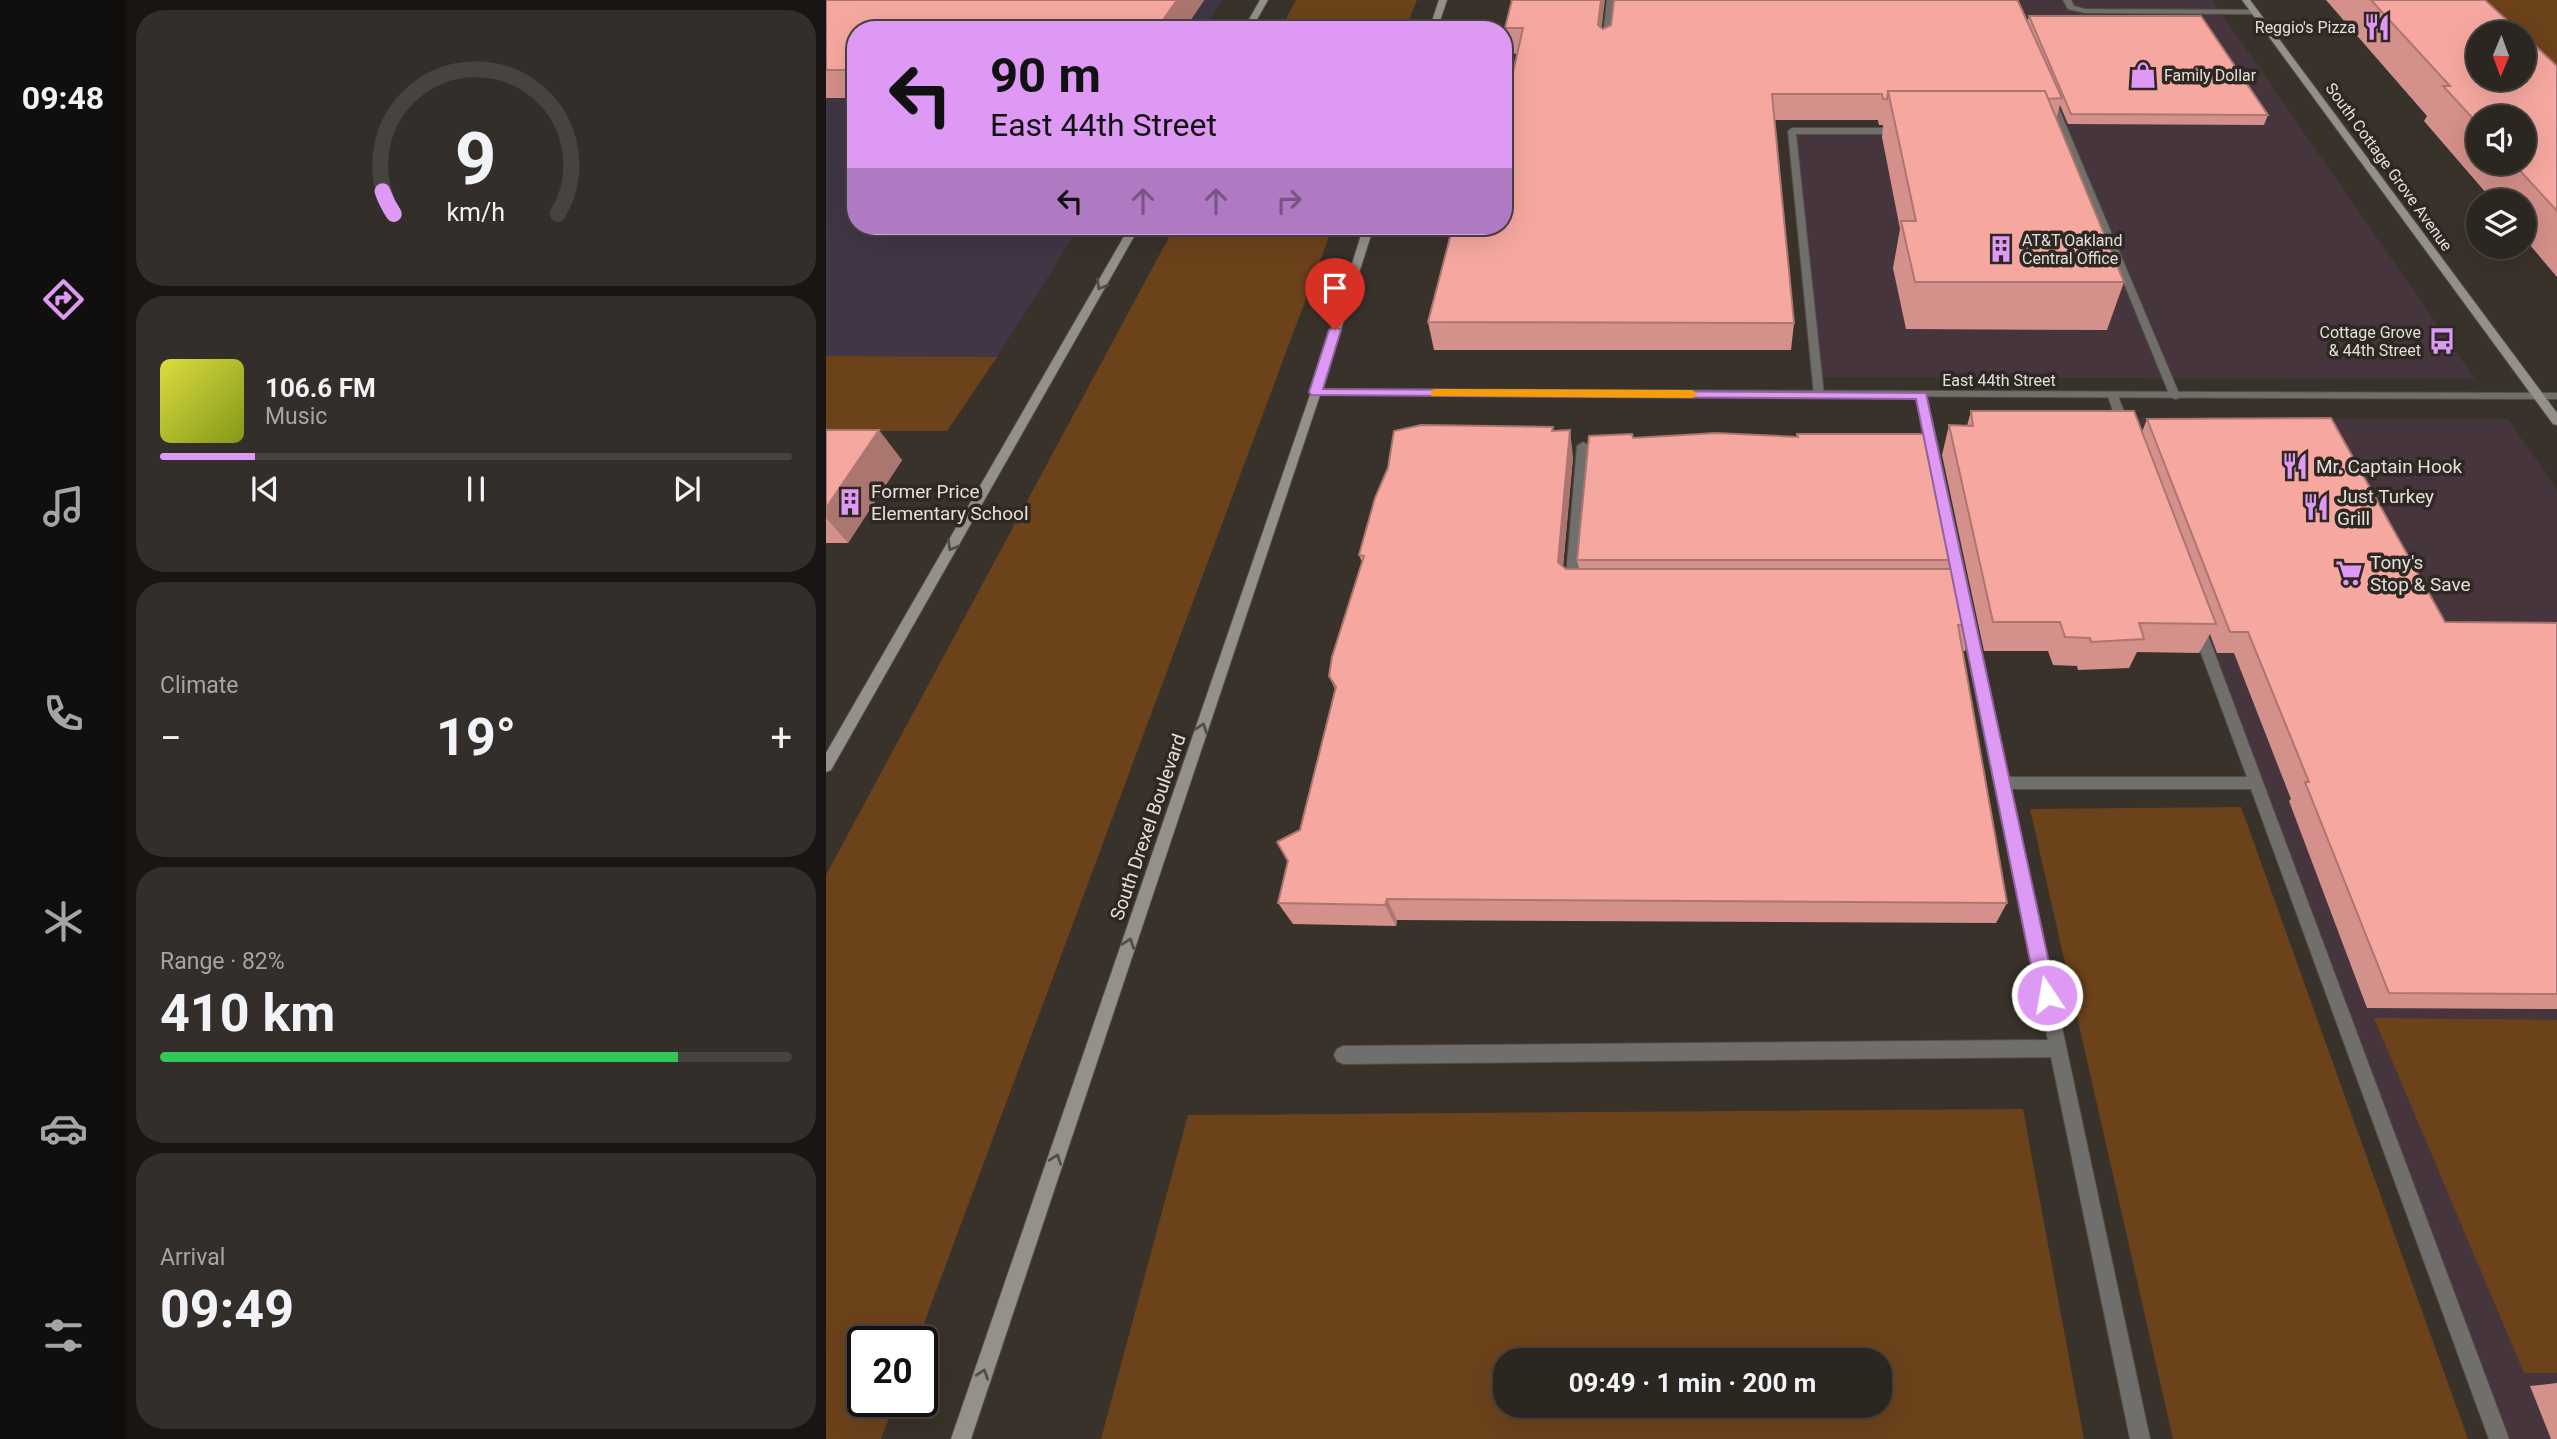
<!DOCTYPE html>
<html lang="en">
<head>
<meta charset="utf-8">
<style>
	body { margin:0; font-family:Roboto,sans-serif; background:#332e29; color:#f1f3f6; height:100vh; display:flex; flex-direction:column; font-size:26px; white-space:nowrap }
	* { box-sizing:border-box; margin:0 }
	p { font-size:23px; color:#a6a5a5 }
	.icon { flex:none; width:38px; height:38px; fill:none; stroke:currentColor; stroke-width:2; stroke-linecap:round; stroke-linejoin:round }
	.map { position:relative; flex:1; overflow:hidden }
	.details { display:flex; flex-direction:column; gap:10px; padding:10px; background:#181512; width:700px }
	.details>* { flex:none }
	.top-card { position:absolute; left:21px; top:21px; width:665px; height:214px; border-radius:28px; box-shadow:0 7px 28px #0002,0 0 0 2px #47433e; background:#dd99f3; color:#111; overflow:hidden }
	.needle { width:46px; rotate:181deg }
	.fabs { position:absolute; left:1640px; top:21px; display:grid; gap:14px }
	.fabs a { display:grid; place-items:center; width:70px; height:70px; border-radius:50%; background:#2b2620; box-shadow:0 7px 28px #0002,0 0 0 2px #47433e; font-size:35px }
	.speed { position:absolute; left:21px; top:1326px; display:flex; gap:14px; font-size:35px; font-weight:700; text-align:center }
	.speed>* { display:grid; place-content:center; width:91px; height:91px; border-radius:50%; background:#2b2620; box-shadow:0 7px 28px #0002,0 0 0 2px #47433e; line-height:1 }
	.speed .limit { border:4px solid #111; border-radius:10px; background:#fff; color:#111 }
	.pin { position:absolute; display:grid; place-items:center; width:60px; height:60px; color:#fff; margin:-72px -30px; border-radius:50% 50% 50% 0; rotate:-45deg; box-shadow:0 0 7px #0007 }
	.pin .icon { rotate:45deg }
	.me { position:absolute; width:77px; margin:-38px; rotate:348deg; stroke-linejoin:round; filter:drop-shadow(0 0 5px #0008) }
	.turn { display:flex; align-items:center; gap:24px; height:147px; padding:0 28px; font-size:32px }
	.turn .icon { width:91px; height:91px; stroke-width:2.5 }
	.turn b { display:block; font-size:49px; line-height:60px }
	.lanes { display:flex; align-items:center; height:66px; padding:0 28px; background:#0003; justify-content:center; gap:35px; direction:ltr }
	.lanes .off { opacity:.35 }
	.big { font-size:52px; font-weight:700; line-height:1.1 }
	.details .tile { flex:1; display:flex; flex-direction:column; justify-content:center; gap:10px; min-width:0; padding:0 24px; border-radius:28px; background:#332e29 }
	.details .dial { align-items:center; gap:0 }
	.dial svg { height:182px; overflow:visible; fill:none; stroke:#47433e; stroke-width:7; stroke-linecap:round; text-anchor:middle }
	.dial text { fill:#f1f3f6; stroke:none }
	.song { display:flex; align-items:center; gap:21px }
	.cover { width:84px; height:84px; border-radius:10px; background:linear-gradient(135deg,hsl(60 70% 55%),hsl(70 70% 35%)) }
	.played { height:7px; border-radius:4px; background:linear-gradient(90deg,#dd99f3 15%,#47433e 15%) }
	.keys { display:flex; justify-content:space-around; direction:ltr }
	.heat { display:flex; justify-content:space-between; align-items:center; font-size:38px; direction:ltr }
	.charge { height:10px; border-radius:5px; background:linear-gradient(90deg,#34c759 82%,#47433e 0) }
	.trip { position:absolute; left:667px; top:1348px; width:399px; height:70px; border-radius:28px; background:#2b2620; box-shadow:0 7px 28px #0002,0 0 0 2px #47433e; font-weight:700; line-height:70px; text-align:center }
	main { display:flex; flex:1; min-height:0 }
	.tabs { display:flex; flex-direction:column; width:126px; justify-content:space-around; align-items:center; background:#110f0d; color:#a6a5a5 }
	.tabs .icon { width:49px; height:49px }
	.tabs .selected { color:#dd99f3 }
	.tabs b { font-size:32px; color:#f1f3f6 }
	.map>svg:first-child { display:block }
	.commercial { fill:#47353d }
	.education { fill:#403646 }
	.green { fill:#6c421b; fill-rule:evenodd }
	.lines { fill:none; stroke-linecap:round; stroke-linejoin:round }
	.lane-casing { stroke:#544e47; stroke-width:2 }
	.street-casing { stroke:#544e47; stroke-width:2 }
	.secondary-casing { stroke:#544e47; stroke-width:2 }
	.lane { fill:#716f6b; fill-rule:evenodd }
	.street { fill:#716f6b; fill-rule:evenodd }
	.secondary { fill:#94908a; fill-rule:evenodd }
	.wall { fill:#d4908a; fill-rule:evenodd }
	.shaded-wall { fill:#ac7670 }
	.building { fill:#f6a8a0; stroke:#ac7670; stroke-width:2 }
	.oneway { stroke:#524c46 }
	.route { fill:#dd99f3; stroke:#90639e; stroke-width:2 }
	.slow { fill:#f59e0b }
	.labels { text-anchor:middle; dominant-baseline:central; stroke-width:7; stroke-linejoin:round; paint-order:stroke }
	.far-poi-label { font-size:16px; fill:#e4dfdb; stroke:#2f2822; text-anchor:end }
	.far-street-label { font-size:16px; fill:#e4dfdb; stroke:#2f2822 }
	.poi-label { font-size:19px; fill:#e4dfdb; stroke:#2f2822; text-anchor:start }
	.street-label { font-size:19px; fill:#e4dfdb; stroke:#2f2822 }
</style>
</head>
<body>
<main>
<nav class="tabs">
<b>09:48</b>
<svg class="icon selected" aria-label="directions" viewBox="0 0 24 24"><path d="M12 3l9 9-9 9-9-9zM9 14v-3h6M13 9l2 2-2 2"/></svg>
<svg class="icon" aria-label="music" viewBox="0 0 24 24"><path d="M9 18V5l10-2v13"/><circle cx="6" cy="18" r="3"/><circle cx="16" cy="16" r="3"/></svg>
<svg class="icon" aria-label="phone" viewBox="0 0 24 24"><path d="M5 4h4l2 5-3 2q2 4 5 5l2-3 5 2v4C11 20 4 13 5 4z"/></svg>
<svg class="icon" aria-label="climate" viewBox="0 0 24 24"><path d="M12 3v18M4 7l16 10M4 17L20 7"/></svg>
<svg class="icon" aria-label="car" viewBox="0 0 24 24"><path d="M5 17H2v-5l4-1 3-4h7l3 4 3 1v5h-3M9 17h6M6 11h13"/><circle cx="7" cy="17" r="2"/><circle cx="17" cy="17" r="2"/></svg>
<svg class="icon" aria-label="filters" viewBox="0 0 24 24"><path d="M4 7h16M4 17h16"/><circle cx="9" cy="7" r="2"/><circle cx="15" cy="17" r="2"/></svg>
</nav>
<section class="details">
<div class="tile dial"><svg viewBox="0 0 100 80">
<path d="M14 69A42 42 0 1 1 86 69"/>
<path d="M14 69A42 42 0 0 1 9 59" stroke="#dd99f3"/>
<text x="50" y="56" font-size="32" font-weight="700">9</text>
<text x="50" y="72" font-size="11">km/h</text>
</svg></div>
<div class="tile">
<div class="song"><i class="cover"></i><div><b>106.6 FM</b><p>Music</p></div></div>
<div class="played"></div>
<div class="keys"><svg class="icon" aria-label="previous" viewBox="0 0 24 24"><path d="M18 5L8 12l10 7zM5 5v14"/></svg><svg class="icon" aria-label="pause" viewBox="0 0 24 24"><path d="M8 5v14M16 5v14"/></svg><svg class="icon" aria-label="next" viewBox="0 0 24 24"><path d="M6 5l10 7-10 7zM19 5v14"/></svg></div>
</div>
<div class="tile"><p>Climate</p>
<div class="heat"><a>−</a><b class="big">19°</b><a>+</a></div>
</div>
<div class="tile"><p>Range · 82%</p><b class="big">410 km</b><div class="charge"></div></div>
<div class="tile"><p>Arrival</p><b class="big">09:49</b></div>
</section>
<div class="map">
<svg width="1731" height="1439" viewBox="0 0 1731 1439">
	<rect width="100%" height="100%" fill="#39322b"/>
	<!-- commercial -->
	<g class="commercial">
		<path d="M1183,0H1386L1649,379L991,377L966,131H1238Z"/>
		<path d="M1295,418L1682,419L1731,490V1439H1673Z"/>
	</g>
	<!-- education -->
	<path class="education" d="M0,0H396L377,30H30V226H254L171,357L0,356Z"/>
	<!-- green -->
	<g class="green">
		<path d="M470,0H591L579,30H454Z"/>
		<path d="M1644,0H1731V83L1698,51V33H1678Z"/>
		<path d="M349,226H507L91,1342H37V1402H69L55,1439H0V875Z"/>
		<path d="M0,356L171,357L121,431H0Z"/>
		<path d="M1415,807L1642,1439H1347L1204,809Z"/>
		<path d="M1548,1018L1731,1020V1373H1698Z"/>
		<path d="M1197,1109L1258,1439H275L362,1115ZM679,1360H1054V1405H679Z"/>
	</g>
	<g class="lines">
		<defs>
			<g id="lane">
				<path d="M781,0H789L784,45L780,47L776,45Z"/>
				<path d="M1237,0H1245L1248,6L1259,9L1428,10L1432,12L1428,14L1259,13L1242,9Z"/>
				<path d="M1221,95L1228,97L1354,396L1353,398L1349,399L1344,396Z"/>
				<path d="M966,128H1074L1078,131L1074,134H970L998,395L993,398L988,395L962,131Z"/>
				<path d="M1095,392L1100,395L1113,451L1107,455L1101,451L1090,395Z"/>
				<path d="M1287,393L1292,396L1304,427L1302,430L1298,431L1292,427L1282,396Z"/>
				<path d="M757,442L763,446L751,588L745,593L739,588L751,446Z"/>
				<path d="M1141,610L1147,615L1182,777H1421L1365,626L1372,621L1377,622L1683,1439H1663L1425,789H1185L1324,1439H1304L1225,1057L517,1064L511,1061L508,1055L511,1049L517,1046L1222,1040L1135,615Z"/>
			</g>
			<path id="street" d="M490,389L1731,393V399L486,394L485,392Z"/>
			<g id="secondary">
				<path d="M434,0H442L425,30H417Z"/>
				<path d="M613,0H621L611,30H603Z"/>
				<path d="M1416,0H1424L1731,413V425L1727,424Z"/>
				<path d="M304,226H314L5,770L0,772V753Z"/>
				<path d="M538,226H548L495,392L145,1439H125L485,392Z"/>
			</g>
		</defs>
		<!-- lane casing -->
		<use href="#lane" class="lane-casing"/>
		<!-- street casing -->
		<use href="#street" class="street-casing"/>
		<!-- secondary casing -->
		<use href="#secondary" class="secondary-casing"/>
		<!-- lane -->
		<use href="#lane" class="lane"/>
		<!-- street -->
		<use href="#street" class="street"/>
		<!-- secondary -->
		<use href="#secondary" class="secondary"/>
	</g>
	<!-- wall -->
	<g class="wall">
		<path d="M0,0H378L358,30H30V98H0Z"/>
		<path d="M1500,0H1659L1731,66V277L1698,238V201H1667L1598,121L1601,116ZM1652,117L1698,163H1652Z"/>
		<path d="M1203,16L1442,115L1438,125L1242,124L1234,105L1230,119L1298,282L1281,330L1080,329L1067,268L1074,229L1056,137L1057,125H1053L1052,120H949L968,323L965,350H608L602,322L678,112L691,54L682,53L679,28H776L777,29L1201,22Z"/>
		<path d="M1145,411L1316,432L1321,419L1619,622L1731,623V1009L1541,1008L1463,801L1465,799L1408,653H1391L1384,634L1373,653L1311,652L1303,668L1252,670L1251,666L1227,665L1222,651H1158L1116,455L1123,425L1141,426Z"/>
		<path d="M727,427V431L747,457L737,567L740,569H753L751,560L807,438L1131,560L1128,569L1148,625L1139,651H1136L1181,903L1170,923L571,920L570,926L467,924L452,903L474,830L509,689L503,676L536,562L533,555Z"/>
		<path d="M0,430L76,460L22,543H0Z"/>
		<path d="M1731,1383V1439H1725L1704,1386Z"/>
	</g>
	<!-- shaded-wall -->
	<g class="shaded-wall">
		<path d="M351,0H378L358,30H337L335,23Z"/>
		<path d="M775,0H779L773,50L772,25Z"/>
		<path d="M329,23L331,30H325Z"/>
		<path d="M53,430L76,460L22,543L0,518V508Z"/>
		<path d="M744,430L747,457L735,588L732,562Z"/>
		<path d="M561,899L571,920L570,926L559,905Z"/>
	</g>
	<!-- building -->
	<g class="building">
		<path d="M0,0H351L335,23H329L325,30H30V70H0Z"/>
		<path d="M686,0H775L772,25L777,29L785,25L788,0H1189L1192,1L1236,98L1221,99L1219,91H1062L1061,99H1057L1056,94H946L968,323L602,322L627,226H677V112H678L697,28H679Z"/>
		<path d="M1545,0H1659L1695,33H1652V79H1698V35L1731,66V211L1687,163H1698V117H1652V124L1617,86H1624Z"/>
		<path d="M1203,16H1375L1442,115L1245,114Z"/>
		<path d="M1062,91H1219L1298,282H1089L1075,221H1090Z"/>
		<path d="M1145,411H1308L1390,624L1313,623L1318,639L1265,642L1264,638L1239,637L1234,622H1167L1123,425L1147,426Z"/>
		<path d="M1505,418L1619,622L1731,623V994L1563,993L1479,782H1483L1422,632H1404L1321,419Z"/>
		<path d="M595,425L727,427L726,431L744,430L732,562L740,569H1136L1148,625H1132L1181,903L561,899L559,905L452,903L462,861L451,842L474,830L510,687L503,676L506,657L538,556L533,555L549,498L562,468L568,431Z"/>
		<path d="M0,430H53L0,508Z"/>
		<path d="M890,433L972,437L971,434H1104L1131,560H751L763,436L806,434L807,438Z"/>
	</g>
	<!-- one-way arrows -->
	<defs><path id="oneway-chevron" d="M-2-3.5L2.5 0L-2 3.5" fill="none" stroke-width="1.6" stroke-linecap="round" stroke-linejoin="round" transform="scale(1.75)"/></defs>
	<g class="oneway">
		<use href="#oneway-chevron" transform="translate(275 285) rotate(120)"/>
		<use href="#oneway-chevron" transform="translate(126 546) rotate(120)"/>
		<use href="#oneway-chevron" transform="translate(376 728) rotate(-71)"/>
		<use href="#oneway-chevron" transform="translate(303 943) rotate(-71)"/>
		<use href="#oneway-chevron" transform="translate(230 1159) rotate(-71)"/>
		<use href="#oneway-chevron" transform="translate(157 1374) rotate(-71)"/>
	</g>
	<!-- route -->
	<path class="route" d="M509,327L515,330L497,389L1100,393L1230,995L1227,1002L1221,1004L1214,1002L1211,995L1090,399L485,395L483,392L503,330Z"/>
	<!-- slow -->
	<path class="slow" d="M610,389L866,390L872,394L866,398L605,396V390Z"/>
	<!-- icons -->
	<defs>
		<symbol id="restaurant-bare" viewBox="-9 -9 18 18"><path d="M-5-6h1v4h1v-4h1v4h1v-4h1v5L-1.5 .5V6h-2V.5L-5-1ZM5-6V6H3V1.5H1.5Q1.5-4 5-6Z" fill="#dd99f3" stroke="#2f2822" stroke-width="2.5" paint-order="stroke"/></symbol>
		<symbol id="shop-bare" viewBox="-9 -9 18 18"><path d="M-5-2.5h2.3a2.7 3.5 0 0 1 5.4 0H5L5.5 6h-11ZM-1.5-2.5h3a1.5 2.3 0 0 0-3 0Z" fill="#dd99f3" stroke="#2f2822" stroke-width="2.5" paint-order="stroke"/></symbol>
		<symbol id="building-bare" viewBox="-9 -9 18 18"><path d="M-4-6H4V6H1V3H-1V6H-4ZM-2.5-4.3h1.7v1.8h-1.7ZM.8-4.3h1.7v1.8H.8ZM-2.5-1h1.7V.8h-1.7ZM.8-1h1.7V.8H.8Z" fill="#dd99f3" stroke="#2f2822" stroke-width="2.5" paint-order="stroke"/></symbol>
		<symbol id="bus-bare" viewBox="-9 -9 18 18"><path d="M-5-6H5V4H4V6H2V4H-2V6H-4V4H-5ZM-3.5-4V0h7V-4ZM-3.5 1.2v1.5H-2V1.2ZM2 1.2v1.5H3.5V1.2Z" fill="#dd99f3" stroke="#2f2822" stroke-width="2.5" paint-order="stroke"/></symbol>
		<symbol id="supermarket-bare" viewBox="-9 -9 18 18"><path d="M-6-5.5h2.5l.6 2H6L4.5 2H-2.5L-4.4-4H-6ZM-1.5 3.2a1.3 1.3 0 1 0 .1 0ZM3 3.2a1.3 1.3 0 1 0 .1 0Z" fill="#dd99f3" stroke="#2f2822" stroke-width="2.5" paint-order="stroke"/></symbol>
	</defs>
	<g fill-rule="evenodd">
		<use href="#restaurant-bare" x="1532" y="8" width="38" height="38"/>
		<use href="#shop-bare" x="1298" y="56" width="38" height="38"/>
		<use href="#building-bare" x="1156" y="230" width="38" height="38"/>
		<use href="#bus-bare" x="1597" y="322" width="38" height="38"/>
		<use href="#restaurant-bare" x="1450" y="447" width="38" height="38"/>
		<use href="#building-bare" x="5" y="483" width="38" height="38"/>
		<use href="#restaurant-bare" x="1471" y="488" width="38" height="38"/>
		<use href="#supermarket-bare" x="1504" y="554" width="38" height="38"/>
	</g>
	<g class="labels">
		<!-- far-poi labels -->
		<g class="far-poi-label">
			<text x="1530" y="27">Reggio's Pizza</text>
			<text x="1338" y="75" text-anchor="start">Family Dollar</text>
			<text x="1196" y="240" text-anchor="start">AT&amp;T Oakland<tspan x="1196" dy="18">Central Office</tspan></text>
			<text x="1595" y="332">Cottage Grove<tspan x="1595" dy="18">&amp; 44th Street</tspan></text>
		</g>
		<!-- far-street labels -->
		<g class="far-street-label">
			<text transform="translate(1563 167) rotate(54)">South Cottage Grove Avenue</text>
			<text x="1173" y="380">East 44th Street</text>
		</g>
		<!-- poi labels -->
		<g class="poi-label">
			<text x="1490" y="466">Mr. Captain Hook</text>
			<text x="45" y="491">Former Price<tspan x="45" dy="22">Elementary School</tspan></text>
			<text x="1511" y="496">Just Turkey<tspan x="1511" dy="22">Grill</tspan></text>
			<text x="1544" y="562">Tony's<tspan x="1544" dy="22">Stop &amp; Save</tspan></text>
		</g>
		<!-- street labels -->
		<g class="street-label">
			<text transform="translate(322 827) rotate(-71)">South Drexel Boulevard</text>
		</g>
	</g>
</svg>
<div class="fabs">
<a><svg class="needle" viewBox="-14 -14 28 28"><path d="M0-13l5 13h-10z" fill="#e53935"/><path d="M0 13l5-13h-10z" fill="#a6a5a5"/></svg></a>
<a><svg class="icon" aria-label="sound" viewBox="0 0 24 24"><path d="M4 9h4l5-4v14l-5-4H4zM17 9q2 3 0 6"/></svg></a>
<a><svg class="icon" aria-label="layers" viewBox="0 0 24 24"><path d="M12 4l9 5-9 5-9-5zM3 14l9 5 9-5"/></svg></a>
</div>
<div class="speed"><div class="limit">20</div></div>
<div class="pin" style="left:509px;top:330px;background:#d93025"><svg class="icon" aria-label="arrive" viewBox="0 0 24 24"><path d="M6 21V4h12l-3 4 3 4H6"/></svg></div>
<svg class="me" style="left:1221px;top:995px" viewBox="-20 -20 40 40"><circle r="17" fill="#dd99f3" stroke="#fff" stroke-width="3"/><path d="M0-11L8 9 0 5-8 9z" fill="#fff"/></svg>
<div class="trip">09:49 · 1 min · 200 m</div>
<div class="top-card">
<div class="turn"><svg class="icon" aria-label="left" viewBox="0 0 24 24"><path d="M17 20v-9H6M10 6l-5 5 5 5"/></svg><div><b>90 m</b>East 44th Street</div></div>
<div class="lanes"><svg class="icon" aria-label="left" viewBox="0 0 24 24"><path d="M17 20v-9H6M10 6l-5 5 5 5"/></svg><svg class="icon off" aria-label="ahead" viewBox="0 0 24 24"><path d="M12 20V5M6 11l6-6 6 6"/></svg><svg class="icon off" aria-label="ahead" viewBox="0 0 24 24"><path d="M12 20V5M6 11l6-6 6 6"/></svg><svg class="icon off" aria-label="right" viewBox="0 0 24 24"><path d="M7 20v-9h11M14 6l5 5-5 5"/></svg></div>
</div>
</div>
</main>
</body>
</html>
